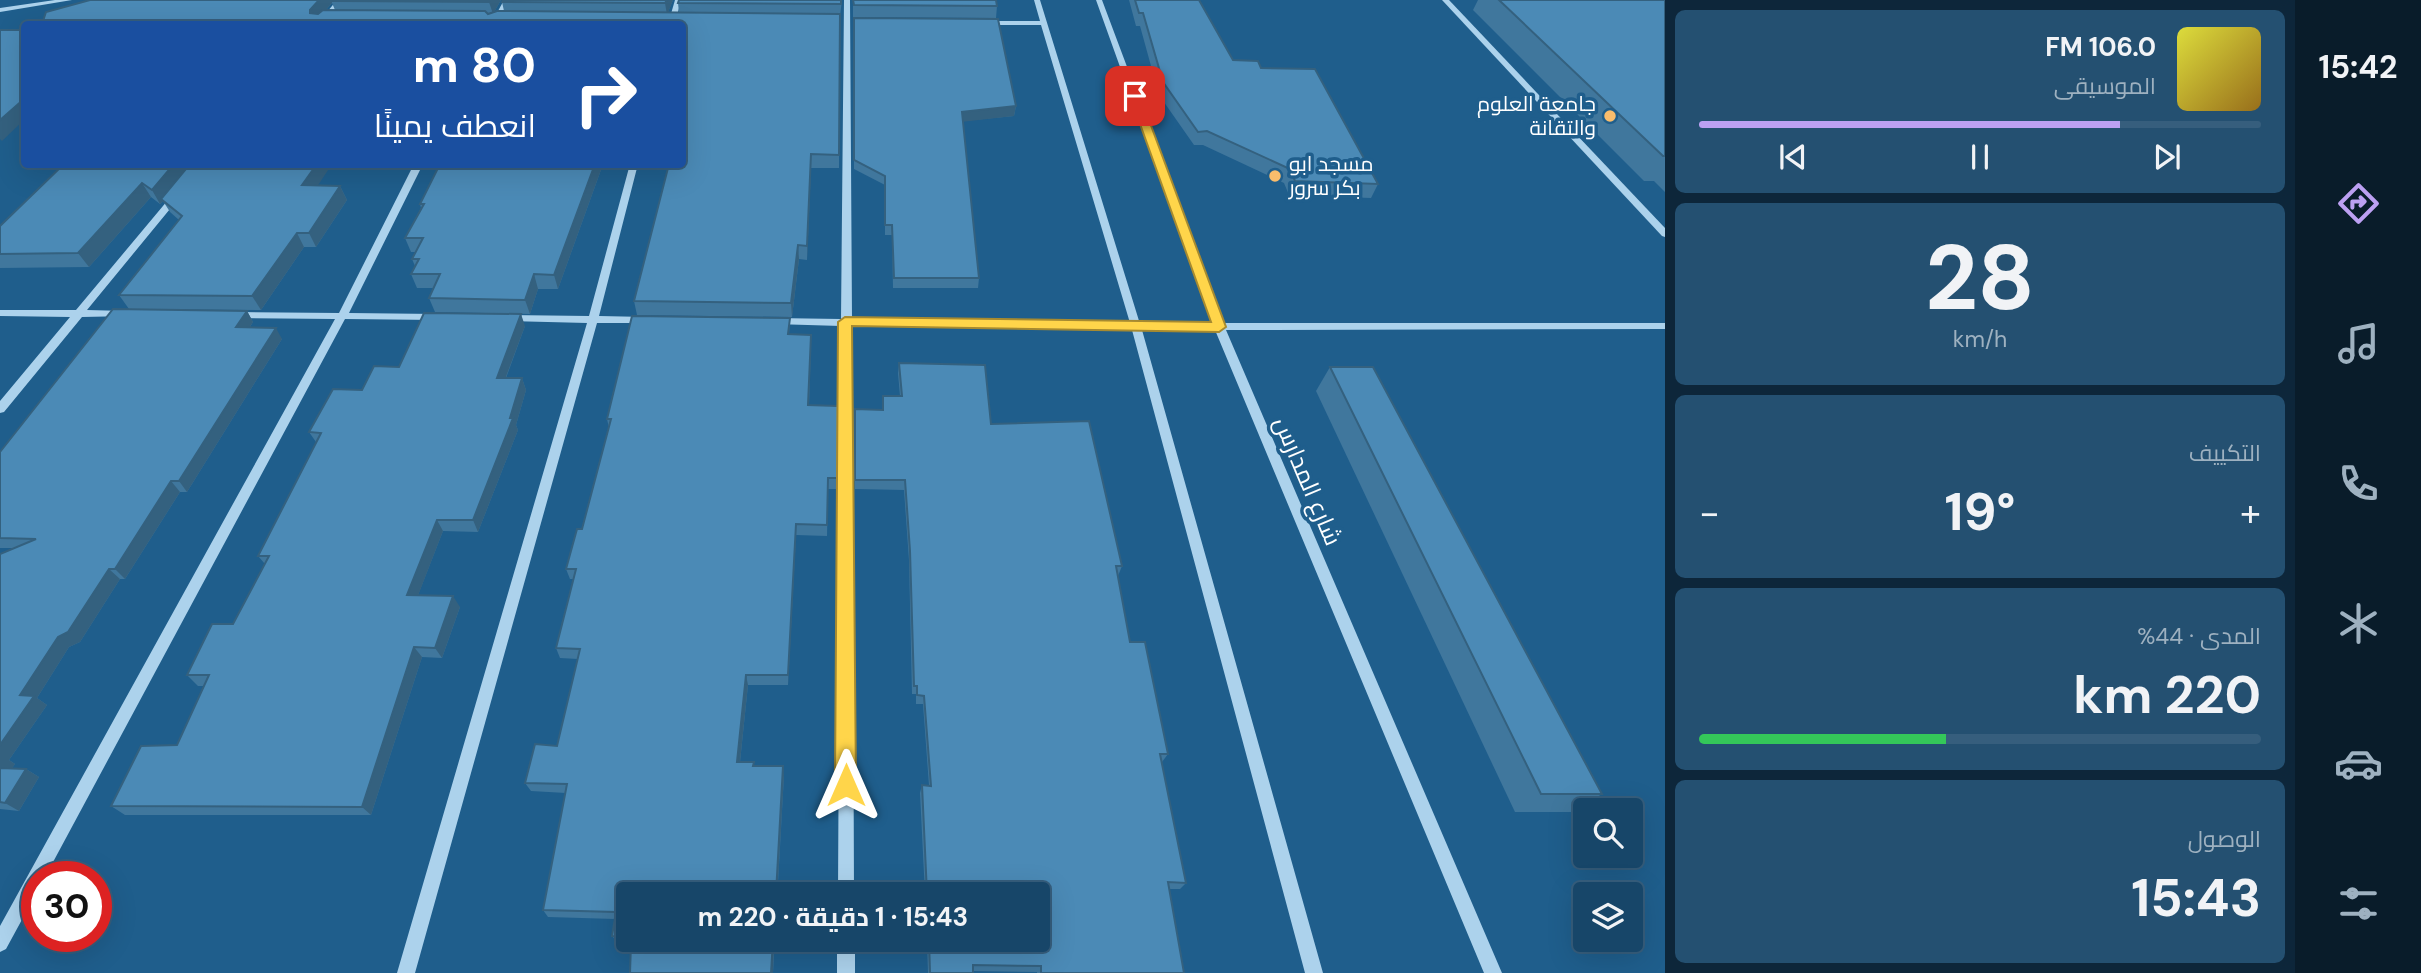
<!DOCTYPE html>
<html lang="ar">
<head>
<meta charset="utf-8">
<style>
	body { margin:0; font-family:"DM Sans",Cairo,sans-serif; background:#245071; color:#f1f3f6; direction:rtl; height:100vh; display:flex; flex-direction:column; font-size:26px; white-space:nowrap }
	* { box-sizing:border-box; margin:0 }
	p { font-size:23px; color:#9eb1c0 }
	.icon { flex:none; width:38px; height:38px; fill:none; stroke:currentColor; stroke-width:2; stroke-linecap:round; stroke-linejoin:round }
	.map { position:relative; flex:1; overflow:hidden; direction:ltr }
	.drawer { display:flex; flex-direction:column; gap:10px; padding:10px; background:#0d263a; width:630px }
	.drawer>* { flex:none }
	.guide { position:absolute; left:21px; top:21px; width:665px; height:147px; border-radius:7px; box-shadow:0 7px 28px #0002,0 0 0 2px #365e7d; direction:rtl; background:#1a4fa0; color:#fff; overflow:hidden }
	.tools { position:absolute; left:1573px; top:798px; display:grid; gap:14px }
	.tools a { display:grid; place-items:center; width:70px; height:70px; border-radius:7px; background:#174669; box-shadow:0 7px 28px #0002,0 0 0 2px #365e7d; font-size:35px }
	.speed { position:absolute; left:21px; top:861px; display:flex; gap:14px; font-size:35px; font-weight:700; text-align:center }
	.speed>* { display:grid; place-content:center; width:91px; height:91px; border-radius:50%; background:#174669; box-shadow:0 7px 28px #0002,0 0 0 2px #365e7d; line-height:1 }
	.speed .limit { border:10px solid #d22; background:#fff; color:#111 }
	.pin { position:absolute; display:grid; place-items:center; width:60px; height:60px; color:#fff; margin:-30px; border-radius:14px; box-shadow:0 4px 10px #0006 }
	.me { position:absolute; width:77px; margin:-38px; rotate:0deg; stroke-linejoin:round; filter:drop-shadow(0 0 5px #0008) }
	.turn { display:flex; align-items:center; gap:24px; height:147px; padding:0 35px; font-size:32px }
	.turn .icon { width:91px; height:91px; stroke-width:2.5 }
	.turn b { display:block; font-size:49px; line-height:60px }
	.big { font-size:52px; font-weight:700; line-height:1.1 }
	.drawer .tile { flex:1; display:flex; flex-direction:column; justify-content:center; gap:10px; min-width:0; padding:0 24px; border-radius:10px; background:#245071 }
	.drawer .dial { align-items:center; gap:0 }
	.dial b { font-size:91px; line-height:1 }
	.song { display:flex; align-items:center; gap:21px }
	.cover { width:84px; height:84px; border-radius:10px; background:linear-gradient(135deg,hsl(60 70% 55%),hsl(40 70% 35%)) }
	.played { height:7px; border-radius:4px; background:linear-gradient(90deg,#bca0f2 75%,#365e7d 75%) }
	.keys { display:flex; justify-content:space-around; direction:ltr }
	.heat { display:flex; justify-content:space-between; align-items:center; font-size:38px; direction:ltr }
	.charge { height:10px; border-radius:5px; background:linear-gradient(90deg,#34c759 44%,#365e7d 0) }
	.trip { position:absolute; left:616px; top:882px; width:434px; height:70px; border-radius:7px; background:#174669; box-shadow:0 7px 28px #0002,0 0 0 2px #365e7d; font-weight:700; line-height:70px; text-align:center; direction:rtl }
	main { display:flex; flex:1; min-height:0 }
	.tabs { display:flex; flex-direction:column; width:126px; justify-content:space-around; align-items:center; background:#091c2a; color:#9eb1c0 }
	.tabs .icon { width:49px; height:49px }
	.tabs .current { color:#bca0f2 }
	.tabs b { font-size:32px; color:#f1f3f6 }
	.map>svg:first-child { display:block }
	.lines { fill:none; stroke-linecap:round; stroke-linejoin:round }
	.minor { fill:#acd2ec; fill-rule:evenodd }
	.wall { fill:#40779d; fill-rule:evenodd }
	.shaded-wall { fill:#34617f }
	.building { fill:#4b8ab6; stroke:#34617f; stroke-width:2 }
	.route { fill:#ffd54a; stroke:#a68a30; stroke-width:2 }
	.poi-dot { fill:#fabd6c; stroke:#1f5e8c; stroke-width:2.5 }
	.labels { text-anchor:middle; dominant-baseline:central; stroke-width:7; stroke-linejoin:round; paint-order:stroke }
	.far-poi-label { font-size:21px; fill:#fff; stroke:#1f5e8c; text-anchor:end }
	.street-label { font-size:24px; fill:#fff; stroke:#1f5e8c }
</style>
</head>
<body>
<main>
<nav class="tabs">
<b>15:42</b>
<svg class="icon current" aria-label="directions" viewBox="0 0 24 24"><path d="M12 3l9 9-9 9-9-9zM9 14v-3h6M13 9l2 2-2 2"/></svg>
<svg class="icon" aria-label="music" viewBox="0 0 24 24"><path d="M9 18V5l10-2v13"/><circle cx="6" cy="18" r="3"/><circle cx="16" cy="16" r="3"/></svg>
<svg class="icon" aria-label="phone" viewBox="0 0 24 24"><path d="M5 4h4l2 5-3 2q2 4 5 5l2-3 5 2v4C11 20 4 13 5 4z"/></svg>
<svg class="icon" aria-label="climate" viewBox="0 0 24 24"><path d="M12 3v18M4 7l16 10M4 17L20 7"/></svg>
<svg class="icon" aria-label="car" viewBox="0 0 24 24"><path d="M5 17H2v-5l4-1 3-4h7l3 4 3 1v5h-3M9 17h6M6 11h13"/><circle cx="7" cy="17" r="2"/><circle cx="17" cy="17" r="2"/></svg>
<svg class="icon" aria-label="filters" viewBox="0 0 24 24"><path d="M4 7h16M4 17h16"/><circle cx="9" cy="7" r="2"/><circle cx="15" cy="17" r="2"/></svg>
</nav>
<section class="drawer">
<div class="tile">
<div class="song"><i class="cover"></i><div><b>106.0 FM</b><p>الموسيقى</p></div></div>
<div class="played"></div>
<div class="keys"><svg class="icon" aria-label="previous" viewBox="0 0 24 24"><path d="M18 5L8 12l10 7zM5 5v14"/></svg><svg class="icon" aria-label="pause" viewBox="0 0 24 24"><path d="M8 5v14M16 5v14"/></svg><svg class="icon" aria-label="next" viewBox="0 0 24 24"><path d="M6 5l10 7-10 7zM19 5v14"/></svg></div>
</div>
<div class="tile dial"><b>28</b><p>km/h</p></div>
<div class="tile"><p>التكييف</p>
<div class="heat"><a>−</a><b class="big">19°</b><a>+</a></div>
</div>
<div class="tile"><p>المدى · 44%</p><b class="big">220 km</b><div class="charge"></div></div>
<div class="tile"><p>الوصول</p><b class="big">15:43</b></div>
</section>
<div class="map">
<svg width="1665" height="973" viewBox="0 0 1665 973">
	<rect width="100%" height="100%" fill="#1f5e8c"/>
	<g class="lines">
		<!-- minor -->
		<g class="minor">
			<path d="M55,0H72L0,12V8Z"/>
			<path d="M337,0H344L323,24H317Z"/>
			<path d="M504,0H510L497,24H491Z"/>
			<path d="M675,0H681L675,24H668Z"/>
			<path d="M844,0H850L852,319L1130,323L1041,25H985L981,23L985,21H1040L1034,0H1040L1140,324L1212,323L1096,0H1102L1223,323H1665V329L1226,330L1502,973H1484L1215,330H1142L1323,973H1305L1132,330L852,326L854,894H838L841,326L774,324L769,321L774,318L841,319Z"/>
			<path d="M1442,0H1449L1665,228V237L1662,236Z"/>
			<path d="M414,164H423L349,313L437,314L442,317L437,320L345,319L45,877H37V892L6,949L0,952V926L335,319L235,318L230,315L235,312L339,313Z"/>
			<path d="M630,164H638L599,316L647,317L652,320L647,323H597L415,973H397L587,323L508,321L503,318L508,315L589,316Z"/>
			<path d="M176,193L181,196L179,198L87,310L126,311L130,312V316L82,317L4,412L0,413V401L70,317L0,316V310H76L173,194Z"/>
			<rect x="837" y="940" width="18" height="33"/>
		</g>
	</g>
	<!-- wall -->
	<g class="wall">
		<path d="M90,0H501L494,12L504,11L502,2L503,0H673L668,12L679,13L678,3L679,0H842L840,16L839,168H811L807,260L799,259L792,317L637,315L634,301L669,167H640L639,164H682V24H42ZM332,3L335,10H326Z"/>
		<path d="M853,0H996L997,6L996,18L853,17Z"/>
		<path d="M1129,0H1199L1233,60L1261,68L1378,184L1371,198L1289,195L1284,183L1203,145H1194L1159,95L1140,26H1136Z"/>
		<path d="M1478,0H1665V192L1654,181H1644L1473,10Z"/>
		<path d="M854,18L1016,106L1014,116L963,121L979,278L978,288H893L892,235H885V185L854,169Z"/>
		<path d="M64,164L318,186H340L347,200L316,247H304L261,310L129,309L119,295L179,220L170,212L163,201L160,204L151,197L89,267L0,268V226Z"/>
		<path d="M440,164H627L626,167H602L558,289H538L530,314L435,312L429,298L434,288H417L411,274L415,266L412,259L416,252H411L405,238L421,208L420,204Z"/>
		<path d="M247,311L253,322L250,327L282,339L187,492H180L125,579H120L80,642L69,647L37,698L47,705L9,760L15,764L12,768L26,769L39,777L19,811L0,809V554L13,548H0V452Z"/>
		<path d="M790,318L789,335L811,346L809,405L838,406V489H828L827,536L796,535L788,685H748L740,762H754V766L784,775L773,973H630L631,949L627,943L617,942L612,936L615,919L548,917L543,910L566,793L531,791L525,783L557,746L578,659L560,658L556,648L574,579H570L566,569L582,529L609,428L607,419Z"/>
		<path d="M525,326L506,378H522L526,390L516,425L518,430L478,532L443,531L418,595L460,607L442,658L422,657L371,815H125L111,806L177,745L204,686H198L187,675L233,624L265,564L258,556L316,442L309,432L362,390L399,367Z"/>
		<path d="M899,363L991,424L1122,566L1118,576L1130,642L1168,754L1162,762L1186,883L1180,889H1169L1184,973H1037V972L973,971V973H928L927,940H1038V894H925L920,793L922,785H929L923,704H916V694H912L909,560L904,490L855,489V409L882,410L883,396H900L898,373Z"/>
		<path d="M1330,367L1602,794L1573,812H1515L1316,391Z"/>
	</g>
	<!-- shaded-wall -->
	<g class="shaded-wall">
		<path d="M319,0H335L332,1V3L315,22L310,13V10Z"/>
		<path d="M490,0H501L493,14L489,2Z"/>
		<path d="M667,0H673L667,15L665,3Z"/>
		<path d="M24,99V120L2,141L0,139V120Z"/>
		<path d="M1016,106L1014,116L961,122L962,112Z"/>
		<path d="M811,154V168L807,260V246Z"/>
		<path d="M174,164H193L161,199L163,201L160,204L152,190Z"/>
		<path d="M317,164H332L309,199L302,185Z"/>
		<path d="M595,164H601L602,167L558,289L554,275Z"/>
		<path d="M142,183L151,197L89,267L78,253Z"/>
		<path d="M340,186L347,200L316,247L309,233Z"/>
		<path d="M297,233L304,247L261,310L252,296Z"/>
		<path d="M798,245L799,259L792,317L791,303Z"/>
		<path d="M534,274L538,289L530,314L525,300Z"/>
		<path d="M247,311L253,322L243,338L236,327Z"/>
		<path d="M521,314L525,326L501,390L497,378Z"/>
		<path d="M276,328L282,339L187,492L179,481Z"/>
		<path d="M522,378L526,390L516,425L518,430L478,532L473,520L510,418Z"/>
		<path d="M171,481L180,492L125,579L115,569Z"/>
		<path d="M437,520L443,531L414,606L407,595Z"/>
		<path d="M796,524V535L788,685V675Z"/>
		<path d="M109,569L120,579L80,642L69,647L37,698L47,705L9,760L15,764L7,776L0,772V745L20,695L58,637Z"/>
		<path d="M453,596L460,607L442,658L435,648Z"/>
		<path d="M414,647L422,657L371,815L362,807Z"/>
		<path d="M746,675L748,685L739,771L737,762Z"/>
		<path d="M783,766L784,775L777,894H776Z"/>
		<path d="M26,769L39,777L19,811L5,803Z"/>
		<path d="M773,940H774L773,973H771Z"/>
	</g>
	<!-- building -->
	<g class="building">
		<path d="M90,0H319L310,10V13L318,14L323,10L485,11L488,14L497,11L840,14L839,155L811,154L807,246L798,245L791,303L634,301L669,164H682V24H223L226,22L125,20L120,24H42L46,12Z"/>
		<path d="M332,0H490L489,2L332,1Z"/>
		<path d="M503,0H667L665,3L502,2Z"/>
		<path d="M679,0H841V4L678,3Z"/>
		<path d="M853,0H996L997,6L854,5Z"/>
		<path d="M1135,0H1199L1233,60L1258,61L1261,68L1315,69L1378,184L1295,181L1290,169L1207,131L1198,132L1163,82L1143,13H1139Z"/>
		<path d="M1499,0H1665V156H1663Z"/>
		<path d="M854,18L998,19L1016,106L962,112L979,278H894L892,225H885V176L854,160Z"/>
		<path d="M0,30H24V99L0,120Z"/>
		<path d="M64,164H174L152,190L142,183L78,253L0,254V226Z"/>
		<path d="M190,164H317L302,185L340,186L309,233H297L252,296L119,295L182,216L161,199Z"/>
		<path d="M440,164H595L554,275L534,274L525,300L429,298L440,274H411L419,259H412L423,238H405L424,204H420Z"/>
		<path d="M113,309L247,311L236,327L276,328L179,481H171L115,569H109L68,632L58,637L20,695L34,696L0,745V554L36,539L0,538V452Z"/>
		<path d="M424,313L521,314L497,378H522L510,418H513L473,520H437L407,595L453,596L435,648L414,647L362,807L111,806L141,746L177,745L209,675H187L212,624H233L269,556H258L321,433L309,432L333,389L362,390L374,366L399,367Z"/>
		<path d="M632,316L790,318L788,334L811,335L808,405L838,406V478H828L827,525L796,524L788,675H746L737,762H754L753,766H783L776,894H628V940H773L771,973H630L631,943H626L627,937L612,936L616,912L543,910L567,784L525,783L535,744L557,746L580,649L556,648L576,569H566L577,529H582L611,419H607Z"/>
		<path d="M899,363L985,365L991,424L1089,421L1122,566H1116L1130,642H1145L1168,754H1160L1186,883L1168,882L1184,973H1041V966L973,965V973H930L929,940H1038V894H927L922,785L931,786L924,696L917,695V686H914L910,551L905,480H855V409L883,410V396H902Z"/>
		<path d="M1330,367H1373L1602,794H1541Z"/>
		<path d="M0,768L26,769L5,803L0,802Z"/>
	</g>
	<!-- route -->
	<path class="route" d="M1131,94L1140,96L1226,327L1219,332L852,326L856,785L853,792L846,795L838,792L835,785L838,322L845,317L1211,322L1130,96Z"/>
	<!-- markers -->
	<g class="poi-dot">
		<circle cx="1610" cy="116" r="7"/>
		<circle cx="1275" cy="176" r="7"/>
	</g>
	<g class="labels">
		<!-- far-poi labels -->
		<g class="far-poi-label">
			<text x="1596" y="104">جامعة العلوم<tspan x="1596" dy="24">والتقانة</tspan></text>
			<text x="1289" y="164" text-anchor="start">مسجد ابو<tspan x="1289" dy="24">بكر سرور</tspan></text>
		</g>
		<!-- street labels -->
		<g class="street-label">
			<text transform="translate(1308 481) rotate(67)">شارع المدارس</text>
		</g>
	</g>
</svg>
<div class="tools">
<a><svg class="icon" aria-label="search" viewBox="0 0 24 24"><circle cx="10" cy="10" r="6"/><path d="M15 15l6 6"/></svg></a>
<a><svg class="icon" aria-label="layers" viewBox="0 0 24 24"><path d="M12 4l9 5-9 5-9-5zM3 14l9 5 9-5"/></svg></a>
</div>
<div class="speed"><div class="limit">30</div></div>
<div class="pin" style="left:1135px;top:96px;background:#d93025"><svg class="icon" aria-label="arrive" viewBox="0 0 24 24"><path d="M6 21V4h12l-3 4 3 4H6"/></svg></div>
<svg class="me" style="left:846px;top:785px" viewBox="-20 -20 40 40"><path d="M0-17L14 15 0 8-14 15z" fill="#ffd54a" stroke="#fff" stroke-width="4"/></svg>
<div class="trip">15:43 · 1 دقيقة · 220 m</div>
<div class="guide">
<div class="turn"><svg class="icon" aria-label="right" viewBox="0 0 24 24"><path d="M7 20v-9h11M14 6l5 5-5 5"/></svg><div><b>80 m</b>انعطف يمينًا</div></div>
</div>
</div>
</main>
</body>
</html>
